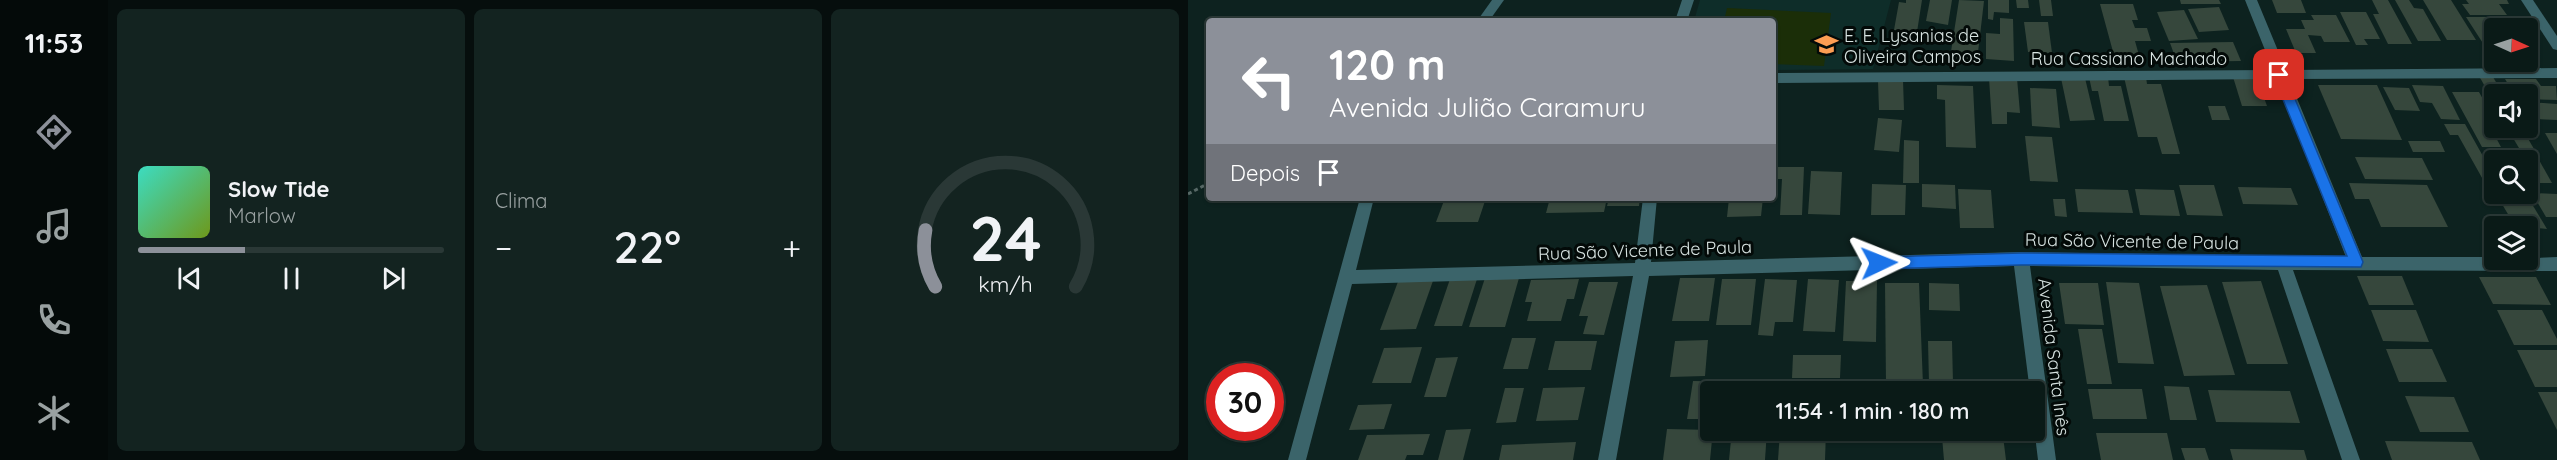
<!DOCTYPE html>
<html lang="pt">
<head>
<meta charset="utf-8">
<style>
	body { margin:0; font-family:Quicksand,sans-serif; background:#132320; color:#f1f3f6; height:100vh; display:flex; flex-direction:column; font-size:22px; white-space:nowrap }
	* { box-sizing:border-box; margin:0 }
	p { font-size:20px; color:#99a1a1 }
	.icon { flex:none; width:33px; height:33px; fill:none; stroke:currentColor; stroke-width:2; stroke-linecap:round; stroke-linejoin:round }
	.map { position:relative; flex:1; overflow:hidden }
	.panel { display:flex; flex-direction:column; gap:9px; padding:9px; background:#060e0d; width:1080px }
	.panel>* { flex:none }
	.banner { position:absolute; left:18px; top:18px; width:570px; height:183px; border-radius:6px; box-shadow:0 2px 4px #0004,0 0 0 2px #2a3836; background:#8c9099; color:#fff; overflow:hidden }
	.needle { width:39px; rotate:93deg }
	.fabs { position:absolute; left:1296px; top:18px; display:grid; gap:12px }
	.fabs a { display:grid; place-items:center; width:54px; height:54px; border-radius:6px; background:#0a1a17; box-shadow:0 2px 4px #0004,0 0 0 2px #2a3836; font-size:30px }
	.speed { position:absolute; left:18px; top:363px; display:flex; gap:12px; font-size:30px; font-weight:700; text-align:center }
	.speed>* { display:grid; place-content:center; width:78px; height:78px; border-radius:50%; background:#0a1a17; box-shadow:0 2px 4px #0004,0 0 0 2px #2a3836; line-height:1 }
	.speed .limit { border:9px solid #d22; background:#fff; color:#111 }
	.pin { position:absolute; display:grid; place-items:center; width:51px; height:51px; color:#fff; margin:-26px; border-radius:12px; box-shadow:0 3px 9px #0006 }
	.me { position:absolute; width:66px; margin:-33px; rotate:88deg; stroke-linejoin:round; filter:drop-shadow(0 0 4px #0008) }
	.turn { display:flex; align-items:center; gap:21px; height:126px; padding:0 24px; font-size:27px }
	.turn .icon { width:78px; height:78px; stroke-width:2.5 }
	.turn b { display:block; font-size:42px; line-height:51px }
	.then { display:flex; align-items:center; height:57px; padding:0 24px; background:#0003; gap:12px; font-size:22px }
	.big { font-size:45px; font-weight:600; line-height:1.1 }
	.panel .card { flex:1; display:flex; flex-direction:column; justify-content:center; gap:9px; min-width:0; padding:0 21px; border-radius:9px; background:#132320 }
	.panel .dial { align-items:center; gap:0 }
	.dial svg { height:156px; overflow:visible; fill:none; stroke:#2a3836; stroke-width:7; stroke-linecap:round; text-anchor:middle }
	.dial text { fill:#f1f3f6; stroke:none }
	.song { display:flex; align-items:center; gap:18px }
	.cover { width:72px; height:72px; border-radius:9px; background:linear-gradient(135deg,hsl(170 70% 55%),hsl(80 70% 35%)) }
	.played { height:6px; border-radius:3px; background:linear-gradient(90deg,#8c9099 35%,#2a3836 35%) }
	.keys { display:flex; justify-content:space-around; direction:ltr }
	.heat { display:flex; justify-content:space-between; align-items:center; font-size:33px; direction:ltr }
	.panel .tiles { flex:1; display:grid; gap:9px; grid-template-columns:repeat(3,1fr) }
	.trip { position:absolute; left:512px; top:381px; width:345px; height:60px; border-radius:6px; background:#0a1a17; box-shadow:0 2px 4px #0004,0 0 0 2px #2a3836; font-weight:600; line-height:60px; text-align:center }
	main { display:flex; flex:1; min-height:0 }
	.tabs { display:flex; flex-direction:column; width:108px; justify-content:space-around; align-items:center; background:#040a09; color:#99a1a1 }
	.tabs .icon { width:42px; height:42px }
	.tabs .current { color:#8c9099 }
	.tabs b { font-size:27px; color:#f1f3f6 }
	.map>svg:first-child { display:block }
	.built { fill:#0e2d29 }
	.green { fill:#1b2e08 }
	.building { fill:#36473c }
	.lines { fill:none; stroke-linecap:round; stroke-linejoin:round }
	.path { stroke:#576866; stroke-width:3; stroke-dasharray:4 3; stroke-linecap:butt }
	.street { fill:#3b646a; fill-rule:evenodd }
	.route { fill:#1a73e8; stroke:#114b97; stroke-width:1.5 }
	.labels { text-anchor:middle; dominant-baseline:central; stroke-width:6; stroke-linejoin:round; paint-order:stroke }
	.poi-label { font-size:18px; fill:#d7e3e1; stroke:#030a08; text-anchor:start }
	.street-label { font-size:18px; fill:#d7e3e1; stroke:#030a08 }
</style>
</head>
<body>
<main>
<nav class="tabs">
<b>11:53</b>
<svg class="icon current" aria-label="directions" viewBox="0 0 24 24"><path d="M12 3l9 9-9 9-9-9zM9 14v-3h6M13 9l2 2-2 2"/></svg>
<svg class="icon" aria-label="music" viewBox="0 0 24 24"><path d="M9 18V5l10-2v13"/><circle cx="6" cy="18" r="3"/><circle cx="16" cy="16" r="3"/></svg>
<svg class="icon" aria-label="phone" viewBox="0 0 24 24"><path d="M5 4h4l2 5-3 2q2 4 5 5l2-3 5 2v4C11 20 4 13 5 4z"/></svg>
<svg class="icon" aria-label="climate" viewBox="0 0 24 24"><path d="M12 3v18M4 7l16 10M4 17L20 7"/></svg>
</nav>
<section class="panel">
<div class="tiles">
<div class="card">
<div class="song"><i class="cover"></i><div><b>Slow Tide</b><p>Marlow</p></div></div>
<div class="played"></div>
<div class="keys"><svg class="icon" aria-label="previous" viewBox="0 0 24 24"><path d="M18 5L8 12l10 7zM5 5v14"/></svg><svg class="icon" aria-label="pause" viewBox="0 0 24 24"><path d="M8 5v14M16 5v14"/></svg><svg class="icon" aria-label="next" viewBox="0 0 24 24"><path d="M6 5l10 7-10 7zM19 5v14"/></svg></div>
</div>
<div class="card"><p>Clima</p>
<div class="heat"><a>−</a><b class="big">22°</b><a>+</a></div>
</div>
<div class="card dial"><svg viewBox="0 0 100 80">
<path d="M14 69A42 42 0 1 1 86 69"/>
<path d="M14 69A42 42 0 0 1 9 40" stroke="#8c9099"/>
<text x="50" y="56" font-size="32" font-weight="700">24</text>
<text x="50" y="72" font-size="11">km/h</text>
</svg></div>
</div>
</section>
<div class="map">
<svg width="1369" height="460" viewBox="0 0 1369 460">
	<rect width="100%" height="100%" fill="#0d221f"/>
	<!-- built -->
	<path class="built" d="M512,0H703L685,69L585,70V21H506Z"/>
	<!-- green -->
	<path class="green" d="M539,8L643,13L636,66L585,64V21H536Z"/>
	<!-- building -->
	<g class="building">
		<path d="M718,0H734L729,32L706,30L711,2L718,3Z"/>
		<path d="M742,0H764L760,25L738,21Z"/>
		<path d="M771,0L796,1L789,61L762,58Z"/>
		<path d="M800,0H821V13L806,12L805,20L800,19Z"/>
		<path d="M828,0H840L841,8H829Z"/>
		<path d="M851,0H863L865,16H853Z"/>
		<path d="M992,0H1031L1033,4H993Z"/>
		<path d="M1084,0H1113L1118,13H1089Z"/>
		<path d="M1184,0H1200L1224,44H1200L1185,14H1191Z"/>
		<path d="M1207,0H1221L1226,8L1235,9L1253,41H1230Z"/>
		<path d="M1235,0H1263L1288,40H1259Z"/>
		<path d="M1278,0H1319L1321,4H1311L1319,15H1282L1274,4H1281Z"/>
		<path d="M912,4H945L950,20H944L947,28H959L963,41H947L952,59H927Z"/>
		<path d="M1031,7L1041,30L1011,32L1000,9Z"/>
		<path d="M996,10L1010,39L981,41L969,12Z"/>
		<path d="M1152,12H1178L1192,39H1176L1180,45H1168Z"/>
		<path d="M1123,15H1148L1162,42H1136L1133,36L1120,35L1128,53H1108L1098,29H1117L1113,20H1126Z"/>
		<path d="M1278,17H1302L1309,28H1306V48H1298Z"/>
		<path d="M812,18L825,19L826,61L798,59V33L812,34Z"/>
		<path d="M1310,19H1328L1335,28H1316Z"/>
		<path d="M836,22H860L864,53L840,52Z"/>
		<path d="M1045,42L1053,61L989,62L982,43Z"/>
		<path d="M1291,76L1305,77L1315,94L1303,97Z"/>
		<path d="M901,77H920L921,86H933L941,121H916L910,91H904Z"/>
		<path d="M936,77H958L959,84H973L992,154H974L969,137H950Z"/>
		<path d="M1045,77L1069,78L1079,106H1054Z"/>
		<path d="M801,78H829L832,113L819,112V124H804Z"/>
		<path d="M873,78H897L907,120L882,121Z"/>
		<path d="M1317,79H1348L1353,86H1368L1369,100L1340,99V94H1326Z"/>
		<path d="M715,80L716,110H691L690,81Z"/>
		<path d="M749,85L785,86L788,148L758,147L757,100L749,99Z"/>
		<path d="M1130,85H1189L1214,140L1153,139Z"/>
		<path d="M1224,85L1255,86L1272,120L1253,119L1244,103L1232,102Z"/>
		<path d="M1195,87L1221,88L1232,111L1207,110Z"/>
		<path d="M842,88L868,89L872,128L844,126Z"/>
		<path d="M1264,92H1291L1306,119H1298L1313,147H1294Z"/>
		<path d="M1340,102L1369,104V120L1348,119Z"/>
		<path d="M1020,106H1037L1042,120H1024Z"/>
		<path d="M690,118L714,120L711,152L686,150Z"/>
		<path d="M1256,124H1277L1306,176V185H1298L1270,135H1262Z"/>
		<path d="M1319,128H1334L1346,149L1331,148Z"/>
		<path d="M1357,133H1369V154Z"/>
		<path d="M837,136L864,137L870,182L842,181Z"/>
		<path d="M716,140L731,141V183H715Z"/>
		<path d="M1220,141H1252L1257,152H1225Z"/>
		<path d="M1334,153H1347L1364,183H1351Z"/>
		<path d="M1167,157L1234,158L1245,180L1177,179Z"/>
		<path d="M585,167H616L614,215H592L594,179H585Z"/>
		<path d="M623,171L654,172L652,215L620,214Z"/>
		<path d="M1161,183L1239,185L1260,227H1193L1181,199H1167Z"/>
		<path d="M684,184L718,185L717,215H683Z"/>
		<path d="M734,184L767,185L768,209L734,207Z"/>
		<path d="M991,185H1026L1035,216L999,215Z"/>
		<path d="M1050,187L1103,188L1110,205L1055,204Z"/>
		<path d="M770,189L803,190L806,228H772Z"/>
		<path d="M887,189L940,190L945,213L890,212Z"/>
		<path d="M947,189L986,190L992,216L952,215Z"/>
		<path d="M1344,193L1369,194V217H1358Z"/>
		<path d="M1308,194H1338L1359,229L1327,226Z"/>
		<path d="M257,198H298L290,222H248Z"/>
		<path d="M362,198H419L416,212L358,213Z"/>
		<path d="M421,198H452L451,206H419Z"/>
		<path d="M541,198H575L573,216L539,217Z"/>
		<path d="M865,199H877L879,217L867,216Z"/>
		<path d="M1169,276H1214L1226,305H1181Z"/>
		<path d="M1291,277H1348L1363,305L1305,304Z"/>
		<path d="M246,278L228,329L192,330L211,279Z"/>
		<path d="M297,278H331L317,327H281Z"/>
		<path d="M492,278H527L521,321H484Z"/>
		<path d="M262,279H289L274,326H246Z"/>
		<path d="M391,279L386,299H379L373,321H339L344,302H337L343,280Z"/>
		<path d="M534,279H568L563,325H528Z"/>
		<path d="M577,279L609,280L605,322H587L585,336L570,335Z"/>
		<path d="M620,279L651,280L647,332L615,331Z"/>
		<path d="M658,281H689L688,342L655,341Z"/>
		<path d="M1073,281L1100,364H1059L1034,282Z"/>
		<path d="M401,282H430L416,335L395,334L400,316H391Z"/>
		<path d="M918,282L951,283L966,364L930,363Z"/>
		<path d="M697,283H731L735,385H698Z"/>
		<path d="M741,283L771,284L772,311L741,310Z"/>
		<path d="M871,283H910L916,325L877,324Z"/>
		<path d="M1019,285L1047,375L996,376L972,286Z"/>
		<path d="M1183,310H1228L1241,342L1195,341Z"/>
		<path d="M1309,310H1354L1369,339V345H1326Z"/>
		<path d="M890,329H914L924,384H899Z"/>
		<path d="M324,338H348L340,369H315Z"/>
		<path d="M520,340L517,376L482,377L487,341Z"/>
		<path d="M367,341H409L403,370H360Z"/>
		<path d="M740,341H764L765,383H741Z"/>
		<path d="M234,347L223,383H184L196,348Z"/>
		<path d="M1198,349H1244L1259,382H1211Z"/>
		<path d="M1329,350H1369V387H1347Z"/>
		<path d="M605,355H653L652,378H604Z"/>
		<path d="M270,357L258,397H236L248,358Z"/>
		<path d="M505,381L577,382L576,392H522V419H499Z"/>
		<path d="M976,386L1001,387L1009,420H982Z"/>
		<path d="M397,387L390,420L348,421L355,388Z"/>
		<path d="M317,388H336L328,422L308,423Z"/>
		<path d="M900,389H954L959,419H905Z"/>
		<path d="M1020,390L1102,391L1112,423L1028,422Z"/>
		<path d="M1350,392H1369V430Z"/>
		<path d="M1217,396L1266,397L1281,432H1232Z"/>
		<path d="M204,404L196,429L161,430L170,405Z"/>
		<path d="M283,429L275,460H250L258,430Z"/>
		<path d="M479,429L525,430L522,460H475Z"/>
		<path d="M544,430H579L577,460H541Z"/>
		<path d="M592,431H638L637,460H590Z"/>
		<path d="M908,433H979L985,460H913Z"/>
		<path d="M242,434L235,455H219L217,460H170L179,435Z"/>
		<path d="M815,436L818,460H756L754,437Z"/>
		<path d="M1197,441L1284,442L1292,460H1204Z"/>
		<path d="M388,442L385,460H311L314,445Z"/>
		<path d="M993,448H1017L1021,460H997Z"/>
		<path d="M1042,449L1116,450L1119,460H1045Z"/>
	</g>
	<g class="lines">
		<!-- path -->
		<path class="path" d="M0,194L21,183"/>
		<!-- street -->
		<g class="street">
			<path d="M304,0H316L301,21H289Z"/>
			<path d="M494,0H506L499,21H487Z"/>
			<path d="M1057,0H1069L1098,70L1369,68V78L1101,79L1174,257H1306V260L1369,257V271L1105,270L1172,460H1154L1090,270L842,266L868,460H850L846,427V392H842L826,266L461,276L428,460H410L445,276L164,284L118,460H100L172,198H186L168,270L447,263L455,198H469L463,262L833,252L1158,257L1088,79L585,83V73L1085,70Z"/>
			<path d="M1333,0H1345L1369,36V50L1365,49Z"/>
		</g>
	</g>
	<!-- route -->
	<path class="route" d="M1091,71L1097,75L1175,262L1173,267L833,265L691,269L684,263L691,257L833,253L1159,256L1085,75Z"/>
	<!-- icons -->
	<defs>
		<symbol id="school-bare" viewBox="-9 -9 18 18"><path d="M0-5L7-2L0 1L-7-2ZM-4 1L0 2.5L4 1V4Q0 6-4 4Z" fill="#fc9d53" stroke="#030a08" stroke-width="2.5" paint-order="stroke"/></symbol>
	</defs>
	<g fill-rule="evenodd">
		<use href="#school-bare" x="622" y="28" width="33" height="33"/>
	</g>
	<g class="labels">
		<!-- poi labels -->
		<g class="poi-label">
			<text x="656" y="35">E. E. Lysanias de<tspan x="656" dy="21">Oliveira Campos</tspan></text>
		</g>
		<!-- street labels -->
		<g class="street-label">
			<text x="941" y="58">Rua Cassiano Machado</text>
			<text transform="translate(944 241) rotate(1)">Rua São Vicente de Paula</text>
			<text transform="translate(457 250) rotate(-2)">Rua São Vicente de Paula</text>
			<text transform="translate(866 357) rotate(83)">Avenida Santa Inês</text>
		</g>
	</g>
</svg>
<div class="fabs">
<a><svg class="needle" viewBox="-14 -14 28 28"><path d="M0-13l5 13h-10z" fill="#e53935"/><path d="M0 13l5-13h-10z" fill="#99a1a1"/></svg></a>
<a><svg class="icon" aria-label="sound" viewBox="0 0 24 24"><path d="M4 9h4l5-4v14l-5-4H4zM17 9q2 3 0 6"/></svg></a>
<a><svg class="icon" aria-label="search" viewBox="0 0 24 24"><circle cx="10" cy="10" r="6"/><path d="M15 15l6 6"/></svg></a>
<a><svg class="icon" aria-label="layers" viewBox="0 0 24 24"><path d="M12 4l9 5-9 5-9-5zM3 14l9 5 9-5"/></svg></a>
</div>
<div class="speed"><div class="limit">30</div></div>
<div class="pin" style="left:1091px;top:75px;background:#d93025"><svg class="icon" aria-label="arrive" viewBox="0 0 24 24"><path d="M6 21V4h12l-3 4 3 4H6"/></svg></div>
<svg class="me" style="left:691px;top:263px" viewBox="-20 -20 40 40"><path d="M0-17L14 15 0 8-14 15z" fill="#1a73e8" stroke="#fff" stroke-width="4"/></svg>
<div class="trip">11:54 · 1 min · 180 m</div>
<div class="banner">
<div class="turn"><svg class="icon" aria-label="left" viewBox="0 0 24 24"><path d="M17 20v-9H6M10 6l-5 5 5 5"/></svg><div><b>120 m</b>Avenida Julião Caramuru</div></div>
<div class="then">Depois<svg class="icon" aria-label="arrive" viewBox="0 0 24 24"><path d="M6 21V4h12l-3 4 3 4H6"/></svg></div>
</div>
</div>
</main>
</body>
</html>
